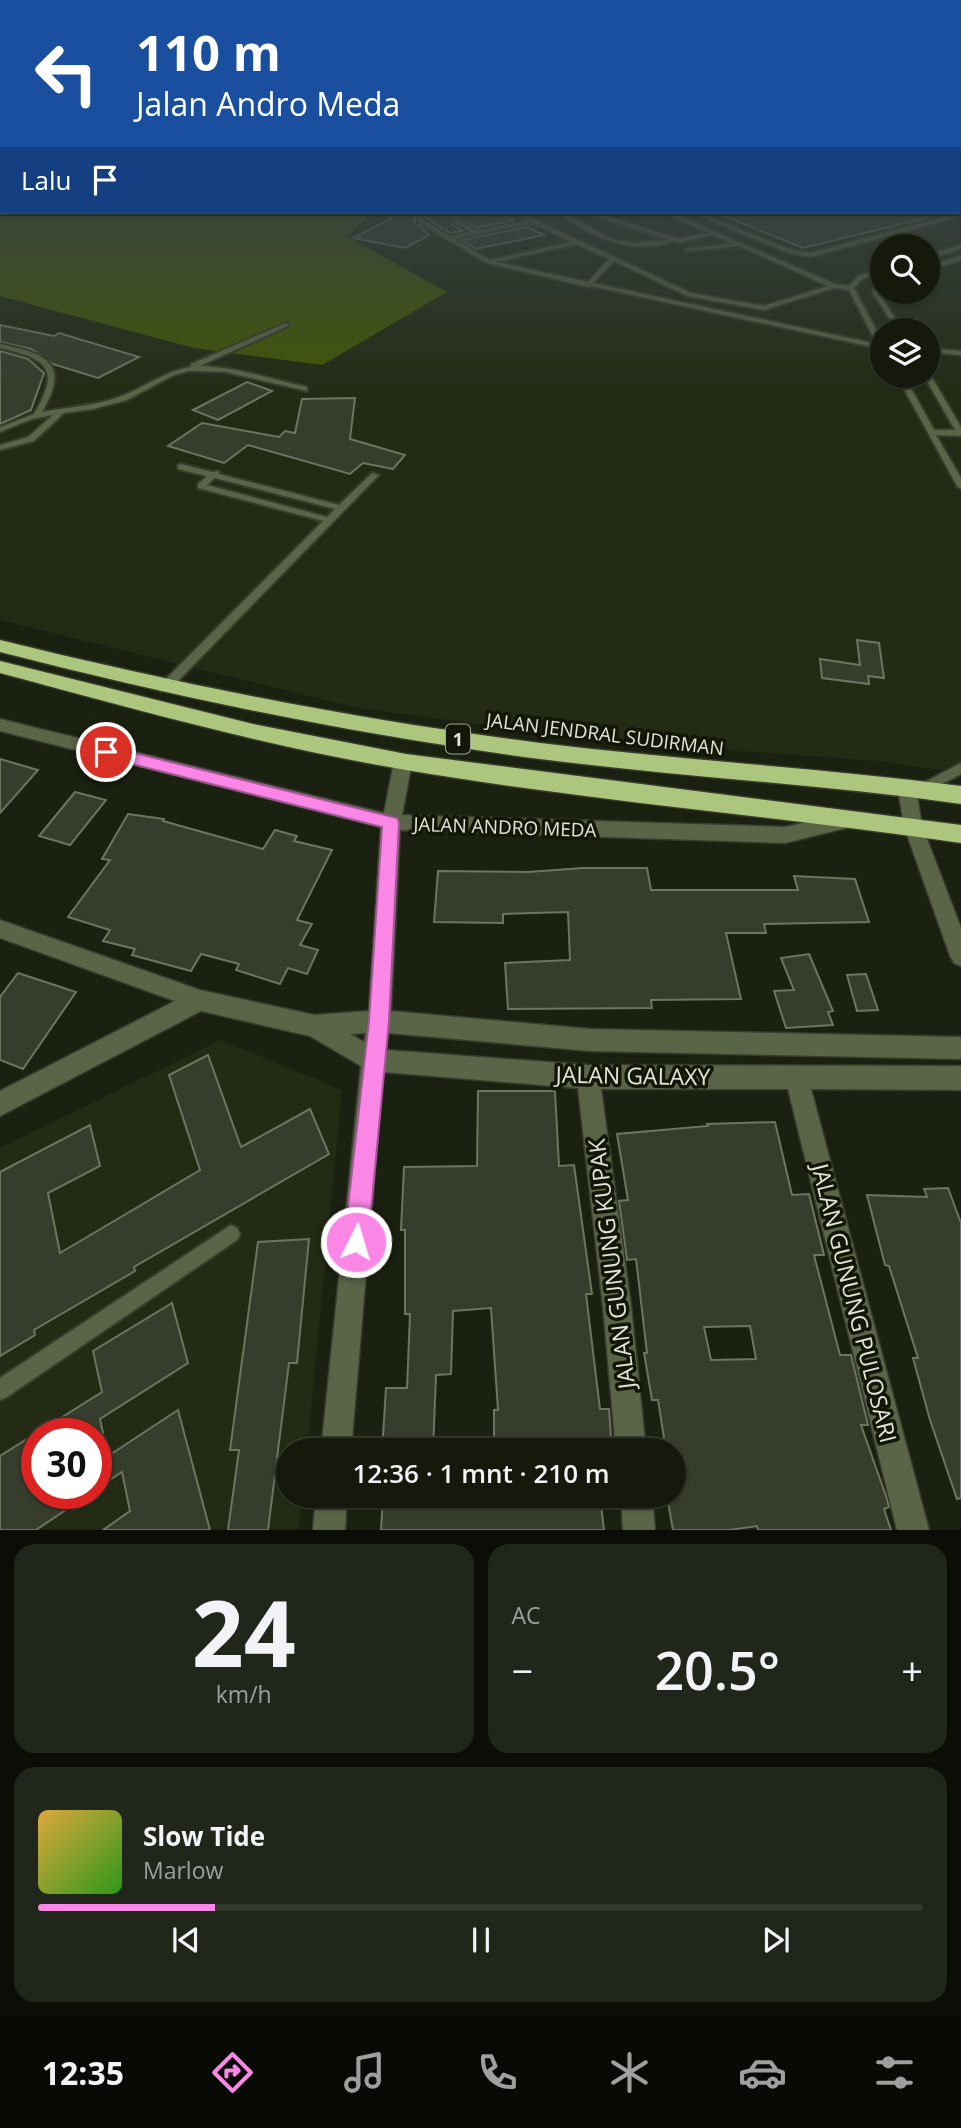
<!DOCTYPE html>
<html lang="id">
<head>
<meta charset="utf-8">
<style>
	body { margin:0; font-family:"Open Sans",sans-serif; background:#21261a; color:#f1f3f6; height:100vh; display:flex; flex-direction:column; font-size:26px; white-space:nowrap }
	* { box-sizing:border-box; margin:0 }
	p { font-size:23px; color:#9da09d }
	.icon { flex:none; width:38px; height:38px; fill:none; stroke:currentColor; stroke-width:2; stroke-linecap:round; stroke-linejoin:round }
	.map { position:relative; height:1530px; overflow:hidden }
	.details { display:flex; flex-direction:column; gap:14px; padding:14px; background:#0b0e07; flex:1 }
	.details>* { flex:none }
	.top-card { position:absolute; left:0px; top:0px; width:962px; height:214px; box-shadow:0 2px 5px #0004,0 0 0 2px #33382d; background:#1a4fa0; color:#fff; overflow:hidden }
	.tools { position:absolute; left:870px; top:234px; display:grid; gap:14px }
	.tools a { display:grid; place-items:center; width:70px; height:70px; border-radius:50%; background:#14190c; box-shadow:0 2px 5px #0004,0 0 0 2px #33382d; font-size:35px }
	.speed { position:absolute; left:21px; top:1418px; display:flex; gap:14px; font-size:35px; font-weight:700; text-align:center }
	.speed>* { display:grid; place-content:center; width:91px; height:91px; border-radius:50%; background:#14190c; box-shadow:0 2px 5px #0004,0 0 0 2px #33382d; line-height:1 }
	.speed .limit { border:10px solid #d22; background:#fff; color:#111 }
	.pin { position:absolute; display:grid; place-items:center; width:60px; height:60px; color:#fff; margin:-30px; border:4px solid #fff; border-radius:50%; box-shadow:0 2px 7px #0007 }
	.me { position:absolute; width:77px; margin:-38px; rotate:5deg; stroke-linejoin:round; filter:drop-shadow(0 0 5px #0008) }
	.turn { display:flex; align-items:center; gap:24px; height:147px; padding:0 21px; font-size:32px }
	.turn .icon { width:91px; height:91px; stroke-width:2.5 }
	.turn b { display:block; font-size:49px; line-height:60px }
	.then { display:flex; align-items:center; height:66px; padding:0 21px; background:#0003; gap:14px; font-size:26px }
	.big { font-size:52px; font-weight:600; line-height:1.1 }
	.details .card { flex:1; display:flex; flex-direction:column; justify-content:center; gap:10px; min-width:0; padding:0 24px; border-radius:21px; background:#21261a }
	.details .dial { align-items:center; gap:0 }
	.dial b { font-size:91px; line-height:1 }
	.song { display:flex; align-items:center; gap:21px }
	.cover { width:84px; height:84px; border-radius:10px; background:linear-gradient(135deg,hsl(40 70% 55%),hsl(110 70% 35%)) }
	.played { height:7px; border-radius:4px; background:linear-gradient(90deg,#fa87e6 20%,#33382d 20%) }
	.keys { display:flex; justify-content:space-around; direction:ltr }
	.heat { display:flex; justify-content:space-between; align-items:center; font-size:38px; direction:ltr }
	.details .tiles { flex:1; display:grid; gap:14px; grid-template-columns:1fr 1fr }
	.card:last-child { grid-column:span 2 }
	.trip { position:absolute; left:276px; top:1438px; width:410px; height:70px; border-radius:35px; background:#14190c; box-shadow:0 2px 5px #0004,0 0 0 2px #33382d; font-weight:600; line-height:70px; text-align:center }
	.dock { display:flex; height:112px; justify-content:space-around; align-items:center; background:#080a05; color:#9da09d }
	.dock .icon { width:49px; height:49px }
	.dock .current { color:#fa87e6 }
	.dock b { font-size:32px; color:#f1f3f6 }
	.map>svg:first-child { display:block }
	.built { fill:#232b14; fill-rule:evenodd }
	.forest { fill:#425607 }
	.building { fill:#373d2c; stroke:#6d7561; stroke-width:2; fill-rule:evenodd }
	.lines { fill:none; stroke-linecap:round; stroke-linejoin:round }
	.lane-casing { stroke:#373c2c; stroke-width:4 }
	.street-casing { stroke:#373c2c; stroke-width:3 }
	.highway-casing { stroke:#373c2c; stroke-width:3 }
	.lane { fill:#5a6447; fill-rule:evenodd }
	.street { fill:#5a6447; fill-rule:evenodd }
	.highway { fill:#adc67d; fill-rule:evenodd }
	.route { fill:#fa87e6; stroke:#a25896; stroke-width:2 }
	.labels { text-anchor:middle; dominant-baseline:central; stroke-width:7; stroke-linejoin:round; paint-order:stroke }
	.shield { fill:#121707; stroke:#a2a69b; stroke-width:2 }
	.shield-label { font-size:18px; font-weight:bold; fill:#e0e4da }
	.street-label { font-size:19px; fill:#e0e4da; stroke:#121707 }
	.near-street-label { font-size:23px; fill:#e0e4da; stroke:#121707 }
</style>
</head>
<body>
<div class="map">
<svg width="961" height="1530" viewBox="0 0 961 1530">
	<rect width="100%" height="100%" fill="#1b2110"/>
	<!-- built -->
	<g class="built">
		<path d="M0,182L2,212H961V182V773L879,761L605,741L358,708L0,620ZM882,247H928V292H882ZM882,331H928V376H882Z"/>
		<path d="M221,1040L342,1090L307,1451H289V1496H302L299,1529H268L276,1467H237L228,1529H210L178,1410L117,1450L134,1529L120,1518L103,1529H36L91,1493H96V1489L113,1478L95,1396L0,1456V1356L35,1335L24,1271L0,1266L56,1234L40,1152L0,1172V1148ZM208,1055L234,1127L194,1149ZM309,1109L329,1155L242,1205L226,1156ZM218,1160L142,1262L129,1211ZM122,1219L135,1271L45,1323ZM309,1240L297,1363L242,1366L258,1242ZM172,1303L188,1363L107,1415V1414ZM287,1379L278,1450H230Z"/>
	</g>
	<!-- forest -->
	<path class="forest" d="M0,182L2,212H372L348,237L447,292L322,365L194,348L0,296Z"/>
	<!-- building -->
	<g class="building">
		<path d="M381,212H415V222L429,235L405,248L353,238L392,218Z"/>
		<path d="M424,212H498L514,220L477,228L453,217L452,224L463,231L450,233L425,217Z"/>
		<path d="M714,212H925L926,218L803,248Z"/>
		<path d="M527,227L544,235L476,249L461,240Z"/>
		<path d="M0,325L54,336L59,333L139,357L98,378L53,364L31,349L0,342Z"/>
		<path d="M0,351L28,359L44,373L31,410L0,424Z"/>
		<path d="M247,382L272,391L218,420L193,410Z"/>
		<path d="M355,398L350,439L405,455L393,469L363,463L350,474L248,445L224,463L168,446L202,423L279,437L285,431L295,433L302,399Z"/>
		<path d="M857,640L879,643L884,678L868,676L869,684L822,678L820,659L860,665Z"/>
		<path d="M0,759L38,770L0,813Z"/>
		<path d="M75,792L106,800L70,845L39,836Z"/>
		<path d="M128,814L164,819L163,821L263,849L275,830L297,836L294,841L332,850L297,920L312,924L300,945L318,950L307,974L288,968L280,984L236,970L239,964L201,954L191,971L132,955L135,949L103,941L110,930L68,917L110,860L102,859Z"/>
		<path d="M583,868H647L651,890H798L794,876L855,879L869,922L764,924L766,933H726L741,999L651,1000L652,1008L508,1009L505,963L570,960L568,912L503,914V923L434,922L438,871L528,872Z"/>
		<path d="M809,954L833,1011L828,1012L833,1025L786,1028L774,991L794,990L781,958Z"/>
		<path d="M18,973L76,992L23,1069L0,1060V997Z"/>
		<path d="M866,974L878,1010L857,1011L847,975Z"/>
		<path d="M208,1055L241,1147L310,1109L329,1154L134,1267L135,1271L34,1330L35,1335L0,1356V1172L90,1125L100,1166L48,1193L60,1253L200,1170L169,1075Z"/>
		<path d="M478,1091H555L559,1166L574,1165L592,1294H586L600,1409H609L612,1451H494V1410H498L491,1308L453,1311L451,1374L436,1375L433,1451H382L386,1388H407L410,1314H405V1230H401L404,1167L477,1166Z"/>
		<path d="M775,1122L792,1195L809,1194L824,1255H814L840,1355H851L868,1425H861L887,1499L889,1507L884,1509L891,1530H758L757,1526L730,1530H673L667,1496H674V1451H666L658,1400H652L644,1353H647L636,1259L627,1260L619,1201L628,1200L617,1134L708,1126L707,1124ZM750,1326L756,1359L711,1360L704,1327Z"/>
		<path d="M948,1188L961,1223V1498L957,1499L930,1420L913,1358H918L889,1266L885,1265L867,1195L927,1197L924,1189Z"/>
		<path d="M309,1239L297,1363H289L268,1530H228L239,1450H230L258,1242Z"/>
		<path d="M172,1303L188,1363L100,1419L103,1433H37V1493H91L36,1530H0V1456L102,1392L93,1351Z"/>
		<path d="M178,1410L210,1530H103L130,1511L122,1472L96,1489V1464Z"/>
		<path d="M383,1496H448L447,1501L600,1496L604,1530H381Z"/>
	</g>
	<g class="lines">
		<defs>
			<g id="lane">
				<path d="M417,212H421L423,220L450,236L471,232L453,222V220H457L477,231L527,220L511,212H518L691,293L764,306L828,286L739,246L688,251L685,249L733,244L712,235L679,243L674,241C631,256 592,237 557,212H563L613,240L635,243L669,240L584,212H591L679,239L708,233L662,212H669L835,284L849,286L858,276L882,268V272L862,279L854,288L882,341V349L591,286L588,287L487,263L418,222ZM532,223L572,242L490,260L454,239ZM577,244L609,259L588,282L496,262ZM614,261L687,296L764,310L834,288L849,290L877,344L593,283Z"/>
				<path d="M690,212H697L792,250L811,253L961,212V216L811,257L789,253Z"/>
				<path d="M961,245V249L928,259V255Z"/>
				<path d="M961,256V260L928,270V266Z"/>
				<path d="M882,280V284L879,286V293L903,331H897L873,293L874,284Z"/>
				<path d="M286,323L289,325L288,326L200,366C237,367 271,379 307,387V391L225,372L189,371L172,376L127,400L93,409L64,413L34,441L0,450V445L28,437L53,415L32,419L0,432V427L34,414C61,368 48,359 0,348V344C46,354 71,362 42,412C68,407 94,406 119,397C144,388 164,371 191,367V364Z"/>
				<path d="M928,348L961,351V355L928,352Z"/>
				<path d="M928,374L931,376L961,427V436L936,435L961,478V489L957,486L897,376H904L934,430H955L924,376H928Z"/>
				<path d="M181,464L212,472L219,471V474L339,505L372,473L379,475L168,691H160L158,688L160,685L323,521L198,488V484L207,476L178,469V465ZM215,478L335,509L327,517L207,485Z"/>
				<path d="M961,763V774L926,792H918L916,789L918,786Z"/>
				<path d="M231,1225L237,1228L240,1234L237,1240L7,1397L0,1400V1378Z"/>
			</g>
			<g id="street">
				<path d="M0,719L384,813L394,762L397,757H409L412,762L402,815L785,827L851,812L858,815L860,820L858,825L785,843L400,830L391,1011L590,1029L961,1037V1059L590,1051L388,1033L386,1050L588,1065L961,1066V1090L811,1089L929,1530H897L788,1089H601L631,1306L646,1451H616L603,1306L578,1088L383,1072L351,1451H321L361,1066L310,1036L201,1011L0,1116V1091L175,1001L0,938V920L200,990L314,1015L369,1011L381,827L0,731ZM366,1033L364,1042L350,1034Z"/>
				<path d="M907,782L913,784L916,789L922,826L961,928V966L954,963L950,956L904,826L898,789L901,784Z"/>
				<path d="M316,1496H347L345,1530H313Z"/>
				<path d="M621,1496H652L655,1530H623Z"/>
			</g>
			<g id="highway">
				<path d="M0,640C178,684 358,720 540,743C680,760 821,768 961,786V804C821,784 680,777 540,759C358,735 178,698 0,652Z"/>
				<path d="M0,661L253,724L406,754L961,825V843C776,816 590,801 406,770C269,747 134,709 0,673Z"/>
			</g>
		</defs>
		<!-- lane casing -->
		<use href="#lane" class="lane-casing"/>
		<!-- street casing -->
		<use href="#street" class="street-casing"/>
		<!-- highway casing -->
		<use href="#highway" class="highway-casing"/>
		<!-- lane -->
		<use href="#lane" class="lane"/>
		<!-- street -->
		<use href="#street" class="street"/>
		<!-- highway -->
		<use href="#highway" class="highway"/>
	</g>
	<!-- sky -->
	<linearGradient id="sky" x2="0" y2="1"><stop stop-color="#0f1209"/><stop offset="0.46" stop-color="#394342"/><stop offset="1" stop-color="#394342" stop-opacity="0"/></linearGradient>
	<rect width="961" height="396" fill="url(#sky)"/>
	<!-- route -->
	<path class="route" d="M106,746L397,818L399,822L389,1021L368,1242L364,1251L356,1254L347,1251L344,1242L369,1021L382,827L100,756V747Z"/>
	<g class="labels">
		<!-- shield labels -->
		<rect class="shield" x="446" y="724.5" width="24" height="29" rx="5"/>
		<g class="shield-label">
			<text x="458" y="739">1</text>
		</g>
		<!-- street labels -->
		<g class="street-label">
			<text transform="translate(605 734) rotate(7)">JALAN JENDRAL SUDIRMAN</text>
			<text transform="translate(505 827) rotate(2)">JALAN ANDRO MEDA</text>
		</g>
		<!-- near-street labels -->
		<g class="near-street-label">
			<text transform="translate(633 1075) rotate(1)">JALAN GALAXY</text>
			<text transform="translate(611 1264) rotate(-97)">JALAN GUNUNG KUPAK</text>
			<text transform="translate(855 1303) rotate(76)">JALAN GUNUNG PULOSARI</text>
		</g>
	</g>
</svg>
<div class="tools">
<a><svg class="icon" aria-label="search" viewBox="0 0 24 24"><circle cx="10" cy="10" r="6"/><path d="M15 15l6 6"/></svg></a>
<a><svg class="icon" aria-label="layers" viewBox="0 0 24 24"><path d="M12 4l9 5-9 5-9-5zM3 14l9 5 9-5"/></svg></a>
</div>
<div class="speed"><div class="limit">30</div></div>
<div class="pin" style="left:106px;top:752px;background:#d93025"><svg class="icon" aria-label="arrive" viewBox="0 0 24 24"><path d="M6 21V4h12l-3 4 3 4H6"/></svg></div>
<svg class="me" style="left:356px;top:1242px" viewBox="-20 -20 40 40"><circle r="17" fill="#fa87e6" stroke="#fff" stroke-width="3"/><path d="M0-11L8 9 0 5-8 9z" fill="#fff"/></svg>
<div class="trip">12:36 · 1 mnt · 210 m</div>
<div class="top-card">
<div class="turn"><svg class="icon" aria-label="left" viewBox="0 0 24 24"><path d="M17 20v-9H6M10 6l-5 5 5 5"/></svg><div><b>110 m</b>Jalan Andro Meda</div></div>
<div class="then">Lalu<svg class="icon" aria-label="arrive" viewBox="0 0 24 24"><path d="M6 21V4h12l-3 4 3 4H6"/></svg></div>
</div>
</div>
<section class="details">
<div class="tiles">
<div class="card dial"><b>24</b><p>km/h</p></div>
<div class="card"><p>AC</p>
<div class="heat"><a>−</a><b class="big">20.5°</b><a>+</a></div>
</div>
<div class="card">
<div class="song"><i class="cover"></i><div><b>Slow Tide</b><p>Marlow</p></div></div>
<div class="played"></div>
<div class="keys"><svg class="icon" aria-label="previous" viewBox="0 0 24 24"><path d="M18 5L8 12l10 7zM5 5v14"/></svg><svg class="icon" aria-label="pause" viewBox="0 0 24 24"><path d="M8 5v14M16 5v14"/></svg><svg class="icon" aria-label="next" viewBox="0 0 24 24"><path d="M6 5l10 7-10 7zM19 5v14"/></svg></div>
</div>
</div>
</section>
<nav class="dock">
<b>12:35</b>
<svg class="icon current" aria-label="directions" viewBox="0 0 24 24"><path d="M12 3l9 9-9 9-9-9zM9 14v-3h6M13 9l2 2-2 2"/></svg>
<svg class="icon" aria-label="music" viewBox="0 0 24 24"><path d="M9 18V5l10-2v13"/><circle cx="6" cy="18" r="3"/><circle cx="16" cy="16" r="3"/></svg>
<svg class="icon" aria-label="phone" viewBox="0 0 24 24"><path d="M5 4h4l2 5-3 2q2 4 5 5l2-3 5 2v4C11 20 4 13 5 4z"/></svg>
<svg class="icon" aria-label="climate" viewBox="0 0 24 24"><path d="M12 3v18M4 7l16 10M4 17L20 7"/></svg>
<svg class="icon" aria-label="car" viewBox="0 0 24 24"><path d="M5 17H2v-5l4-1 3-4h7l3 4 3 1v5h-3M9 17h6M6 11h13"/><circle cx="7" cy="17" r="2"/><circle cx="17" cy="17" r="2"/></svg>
<svg class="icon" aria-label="filters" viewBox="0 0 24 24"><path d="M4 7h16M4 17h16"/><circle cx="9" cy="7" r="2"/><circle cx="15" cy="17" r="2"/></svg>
</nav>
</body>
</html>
